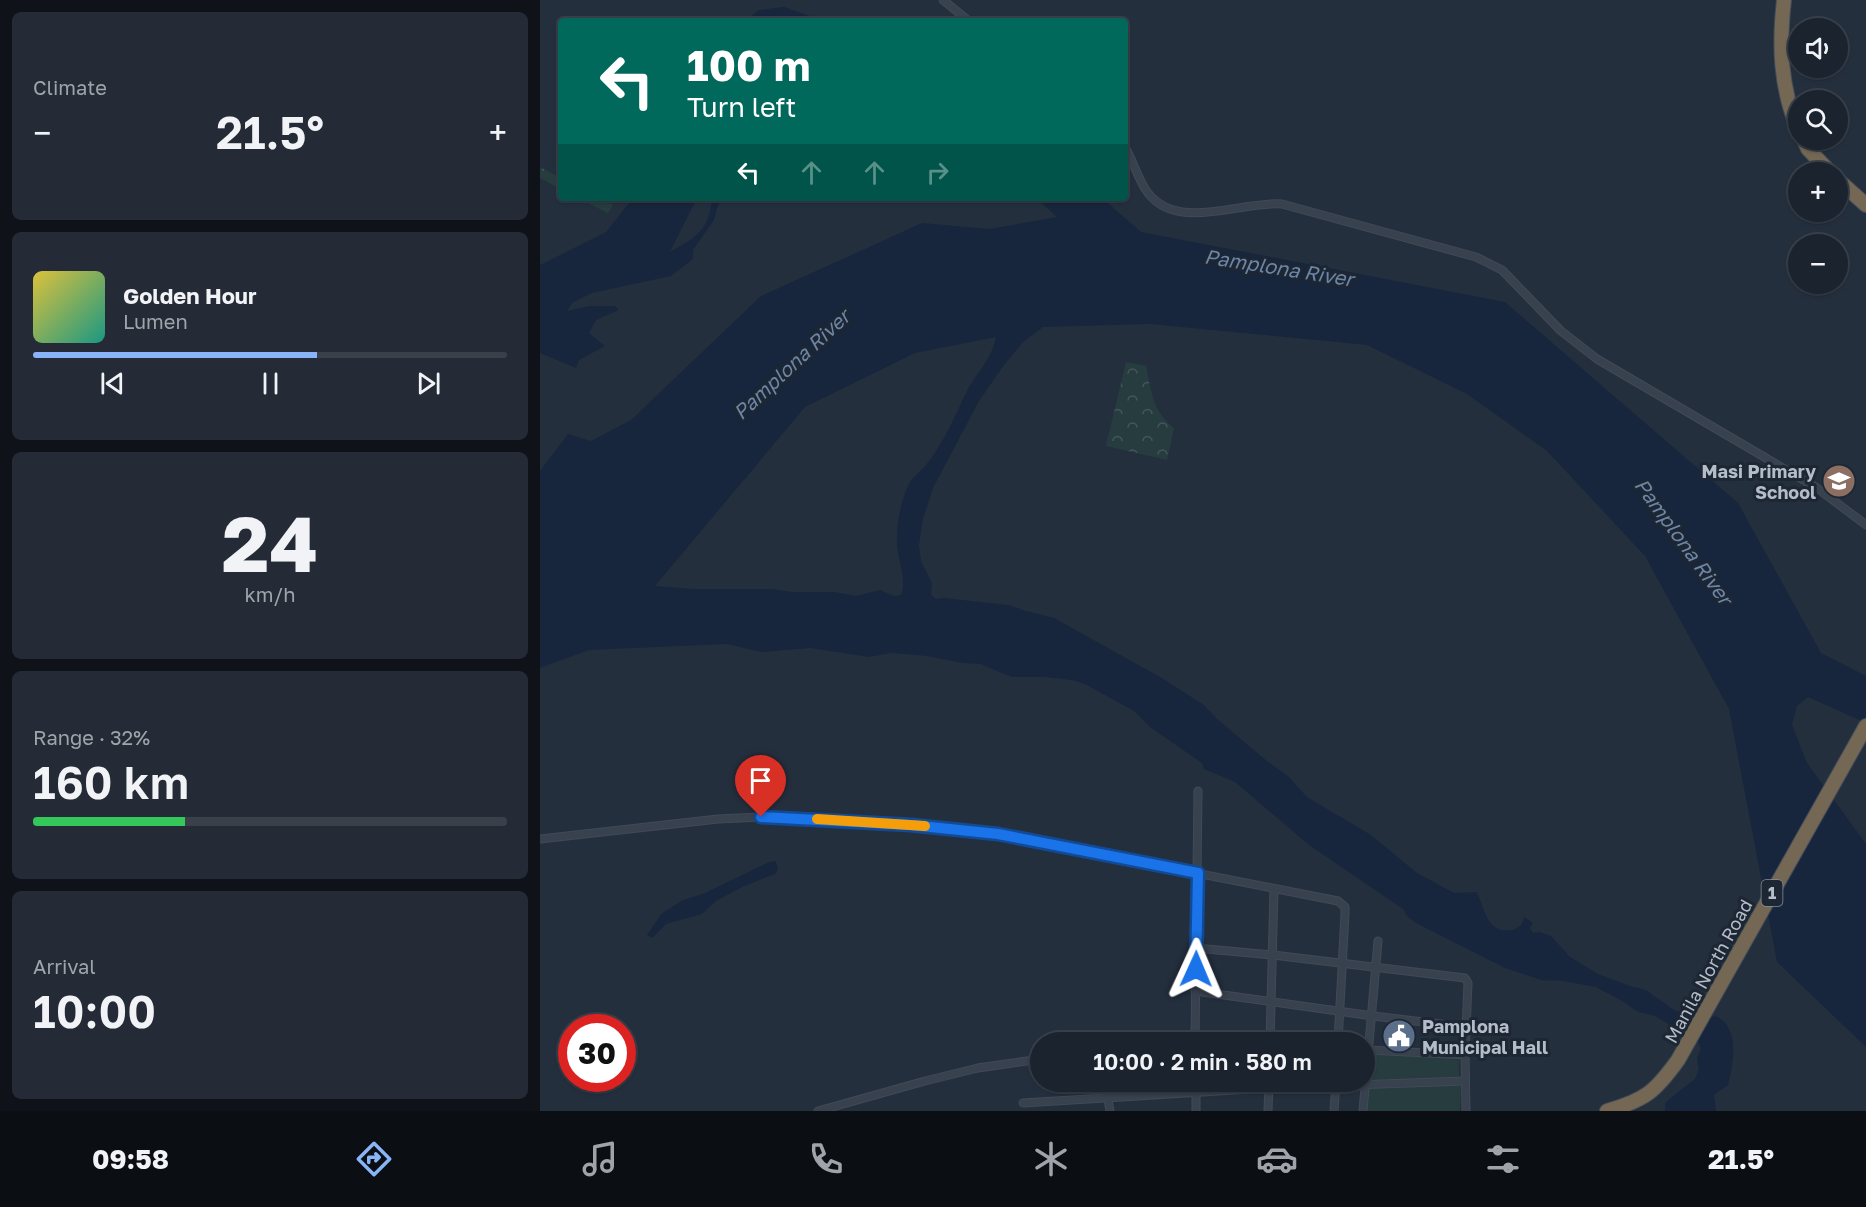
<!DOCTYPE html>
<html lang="en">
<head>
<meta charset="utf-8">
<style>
	body { margin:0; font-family:"Golos Text",sans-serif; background:#242b36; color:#f1f3f6; height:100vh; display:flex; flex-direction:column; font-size:22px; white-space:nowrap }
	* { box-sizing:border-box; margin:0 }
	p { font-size:20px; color:#a0a4aa }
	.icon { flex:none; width:33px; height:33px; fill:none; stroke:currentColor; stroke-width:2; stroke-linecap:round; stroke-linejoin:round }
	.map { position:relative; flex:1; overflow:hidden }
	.sheet { display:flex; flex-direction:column; gap:12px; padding:12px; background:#0f1319; width:540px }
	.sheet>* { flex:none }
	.guide { position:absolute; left:18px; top:18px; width:570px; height:183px; border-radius:6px; box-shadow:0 2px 4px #0004,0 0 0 2px #39404a; background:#00695c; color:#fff; overflow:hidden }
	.fabs { position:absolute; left:1248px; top:18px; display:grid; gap:12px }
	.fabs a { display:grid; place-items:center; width:60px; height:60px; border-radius:50%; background:#1b232e; box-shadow:0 2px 4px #0004,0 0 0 2px #39404a; font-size:30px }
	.speed { position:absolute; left:18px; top:1014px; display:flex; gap:12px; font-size:30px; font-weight:700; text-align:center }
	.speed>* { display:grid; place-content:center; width:78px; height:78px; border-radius:50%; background:#1b232e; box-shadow:0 2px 4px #0004,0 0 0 2px #39404a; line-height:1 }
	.speed .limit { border:9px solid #d22; background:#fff; color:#111 }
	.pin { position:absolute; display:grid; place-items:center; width:51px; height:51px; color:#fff; margin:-62px -26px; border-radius:50% 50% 50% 0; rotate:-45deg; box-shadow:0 0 6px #0007 }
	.pin .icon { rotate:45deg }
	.me { position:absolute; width:66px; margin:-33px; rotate:1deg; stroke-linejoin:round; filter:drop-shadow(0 0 4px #0008) }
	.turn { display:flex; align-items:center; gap:21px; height:126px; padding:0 30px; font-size:27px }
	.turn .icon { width:78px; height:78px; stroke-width:2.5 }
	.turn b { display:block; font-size:42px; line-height:51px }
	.lanes { display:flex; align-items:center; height:57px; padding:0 30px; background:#0003; justify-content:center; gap:30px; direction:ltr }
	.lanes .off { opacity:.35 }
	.big { font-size:45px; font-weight:600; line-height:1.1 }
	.sheet .tile { flex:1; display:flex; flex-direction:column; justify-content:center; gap:9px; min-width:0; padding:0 21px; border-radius:9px; background:#242b36 }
	.sheet .dial { align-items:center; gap:0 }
	.dial b { font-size:78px; line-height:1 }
	.song { display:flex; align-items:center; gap:18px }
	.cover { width:72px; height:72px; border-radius:9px; background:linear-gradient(135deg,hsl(50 70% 55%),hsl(170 70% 35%)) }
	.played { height:6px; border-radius:3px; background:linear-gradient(90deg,#8ab4f8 60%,#39404a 60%) }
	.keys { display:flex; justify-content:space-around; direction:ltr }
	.heat { display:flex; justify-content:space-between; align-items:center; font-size:33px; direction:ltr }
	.charge { height:9px; border-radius:4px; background:linear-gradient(90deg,#34c759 32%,#39404a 0) }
	.trip { position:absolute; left:490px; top:1032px; width:345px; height:60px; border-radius:30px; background:#1b232e; box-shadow:0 2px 4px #0004,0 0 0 2px #39404a; font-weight:600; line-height:60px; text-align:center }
	.tab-bar { display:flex; height:96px; justify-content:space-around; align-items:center; background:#0b0e12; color:#a0a4aa }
	.tab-bar .icon { width:42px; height:42px }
	.tab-bar .active { color:#8ab4f8 }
	.tab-bar b { font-size:27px; color:#f1f3f6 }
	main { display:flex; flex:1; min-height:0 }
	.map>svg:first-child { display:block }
	.green { fill:#263c3f }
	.forest { fill:url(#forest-crowns) }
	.water { fill:#17263c; fill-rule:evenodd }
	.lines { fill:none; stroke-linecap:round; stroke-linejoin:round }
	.street-casing { stroke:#414a57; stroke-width:9 }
	.highway-casing { stroke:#434c59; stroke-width:16 }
	.street { stroke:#38414e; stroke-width:7 }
	.highway { stroke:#746855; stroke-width:14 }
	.route-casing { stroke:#114b97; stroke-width:15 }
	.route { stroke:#1a73e8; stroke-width:10 }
	.slow { stroke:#f59e0b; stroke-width:10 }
	.labels { text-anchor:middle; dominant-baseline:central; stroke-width:6; stroke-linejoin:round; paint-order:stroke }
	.shield { fill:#1d2633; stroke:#878f9c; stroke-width:1.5 }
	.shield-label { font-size:16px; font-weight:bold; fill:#b4bcc9 }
	.poi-label { font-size:18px; font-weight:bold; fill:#b4bcc9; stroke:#1d2633; text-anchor:end }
	.street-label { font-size:18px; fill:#b4bcc9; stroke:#1d2633 }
	.water-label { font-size:20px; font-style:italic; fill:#6d86a8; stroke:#1d2633 }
</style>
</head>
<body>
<main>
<section class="sheet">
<div class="tile"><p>Climate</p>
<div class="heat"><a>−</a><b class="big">21.5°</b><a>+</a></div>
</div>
<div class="tile">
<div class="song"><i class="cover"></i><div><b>Golden Hour</b><p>Lumen</p></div></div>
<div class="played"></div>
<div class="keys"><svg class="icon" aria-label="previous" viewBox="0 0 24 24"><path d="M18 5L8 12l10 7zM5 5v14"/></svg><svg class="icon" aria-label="pause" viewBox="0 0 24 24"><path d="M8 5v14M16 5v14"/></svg><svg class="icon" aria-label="next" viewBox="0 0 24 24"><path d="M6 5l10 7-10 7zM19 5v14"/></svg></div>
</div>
<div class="tile dial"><b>24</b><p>km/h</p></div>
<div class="tile"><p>Range · 32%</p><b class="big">160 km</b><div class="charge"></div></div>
<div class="tile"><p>Arrival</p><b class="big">10:00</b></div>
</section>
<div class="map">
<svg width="1326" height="1111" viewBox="0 0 1326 1111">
	<defs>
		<pattern id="forest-crowns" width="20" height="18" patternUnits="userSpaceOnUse" patternTransform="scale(1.5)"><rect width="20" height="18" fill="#263c3f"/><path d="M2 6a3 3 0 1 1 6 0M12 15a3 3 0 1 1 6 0" fill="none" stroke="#435659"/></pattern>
	</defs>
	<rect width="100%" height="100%" fill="#242f3e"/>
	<!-- green -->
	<g class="green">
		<path d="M832,1053L919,1060V1079L827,1080Z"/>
		<path d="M921,1085L920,1111H824L828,1088Z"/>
	</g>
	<!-- forest -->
	<g class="forest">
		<path d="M0,167L21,178V189L0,178Z"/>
		<path d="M38,198H60L73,205L68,213Z"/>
		<path d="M586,362L606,366C611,391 613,412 634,428L627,460L566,446Z"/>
	</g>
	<!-- water -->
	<g class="water">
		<path d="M244,7L284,21H205L219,10Z"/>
		<path d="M93,198H157L130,252C156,237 169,231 172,198H180L174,220L153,250V259L131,276L52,293L32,303L27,311L50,306H75L79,310L56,320L49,333L65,346L39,360L36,368L0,353V265L66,232Z"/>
		<path d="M496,198H562L601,232L965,302L1198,503L1281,653L1326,676V723L1268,697L1257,706L1252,725L1267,763L1326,844V1047L1237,962L1189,709L1105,556L1007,451L927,394L827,345L610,324L503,327L483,342L464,365L439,401L393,488L383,519L379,545L381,561L392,583L391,595L396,599L404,598L469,605L486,611L514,618L620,677L664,705L676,718L728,762L748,776L767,797L831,835L877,873L914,893L936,892C945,905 945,935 972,930C979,928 983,924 984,917L993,923L990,928L993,933L1000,932L1011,936L1030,957L1058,974L1090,986L1106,990L1134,1010L1163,1020L1176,1016C1201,1028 1193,1065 1188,1085L1174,1095L1176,1111H1125V1104L1128,1100L1155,1079L1159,1069L1157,1058L1161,1048L1158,1042L1115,1016L1098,1012L1084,1002L1056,987L1023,981L1001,980L965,968L876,923L867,916L863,909L769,845L695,782L664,769L662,763L610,727L594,711L545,684L532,680L504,677H472L440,664L422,663L387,656L352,653L329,657L270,648L221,652L187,644L49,650L0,668V471L28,434L51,441L91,420L221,296L382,223L449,229L517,217ZM456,337C451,360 439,370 428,389C415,415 404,444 385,466C379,474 372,476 368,486C360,504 356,526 357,545C358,560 367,580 361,595L354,596L340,590L316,596L295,592H252L232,589H153L115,586L265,407L375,353Z"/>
		<path d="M235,861L237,864L238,869L235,874L202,887L176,901L162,914L126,924L112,938L107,935L121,914L143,900L165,893L229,862Z"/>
	</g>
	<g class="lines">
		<defs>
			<g id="street">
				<path d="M403,0L429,21"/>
				<path d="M585,147C594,162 598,180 608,193C638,232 701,201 742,204L936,257L962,270L1021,331L1057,359L1277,488L1326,525"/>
				<path d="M0,839L178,819L221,817L391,827L458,834L798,901L805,907V914L798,1042"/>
				<path d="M656,948L733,955L925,978L928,983L925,1055L926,1111"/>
				<path d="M655,991L833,1016L926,1027"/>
				<path d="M644,1042H683"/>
				<path d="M655,1042L658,791"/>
				<path d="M730,1042L734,889"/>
				<path d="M828,1050L925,1055"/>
				<path d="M565,1082L570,1111"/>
				<path d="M656,1082V1111"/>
				<path d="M483,1103L728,1088L925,1081"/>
				<path d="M278,1111L385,1081L438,1068L501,1059"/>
				<path d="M728,1111L729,1082"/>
				<path d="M794,1111L796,1082"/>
				<path d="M823,1111L838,941"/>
			</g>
			<g id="highway">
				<path d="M1244,0C1239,44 1240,87 1258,129"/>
				<path d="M1264,140L1268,149L1290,172"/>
				<path d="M1298,180L1326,205"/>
				<path d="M1067,1111C1105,1100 1115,1092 1138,1060L1326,726"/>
			</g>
		</defs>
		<!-- street casing -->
		<use href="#street" class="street-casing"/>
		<!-- highway casing -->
		<use href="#highway" class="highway-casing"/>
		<!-- street -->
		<use href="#street" class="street"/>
		<!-- highway -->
		<use href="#highway" class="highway"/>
	</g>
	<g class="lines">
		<defs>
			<path id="route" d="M221,817L371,825L458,834L658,873L656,969"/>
		</defs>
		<!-- route casing -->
		<use href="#route" class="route-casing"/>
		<!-- route -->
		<use href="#route" class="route"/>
		<!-- slow -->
		<path class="slow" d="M277,819L385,826"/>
	</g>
	<!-- icons -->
	<defs>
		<symbol id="school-disc" viewBox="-11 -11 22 22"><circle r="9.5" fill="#8d6e63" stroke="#1d2633"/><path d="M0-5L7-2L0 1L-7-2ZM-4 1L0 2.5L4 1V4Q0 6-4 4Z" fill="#fff"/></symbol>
		<symbol id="civic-disc" viewBox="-11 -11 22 22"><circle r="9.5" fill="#5c6f8a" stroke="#1d2633"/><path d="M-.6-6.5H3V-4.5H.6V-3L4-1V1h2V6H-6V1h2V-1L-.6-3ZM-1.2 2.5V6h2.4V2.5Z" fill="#fff"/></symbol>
	</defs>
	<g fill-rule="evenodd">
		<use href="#school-disc" x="1280" y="462" width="38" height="38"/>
		<use href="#civic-disc" x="840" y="1017" width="38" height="38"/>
	</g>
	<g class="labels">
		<!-- shield labels -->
		<rect class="shield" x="1221.5" y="880" width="21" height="26" rx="4.5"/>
		<g class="shield-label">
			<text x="1232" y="893">1</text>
		</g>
		<!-- poi labels -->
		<g class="poi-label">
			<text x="1276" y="471">Masi Primary<tspan x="1276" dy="21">School</tspan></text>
			<text x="882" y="1026" text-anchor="start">Pamplona<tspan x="882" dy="21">Municipal Hall</tspan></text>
		</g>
		<!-- street labels -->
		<g class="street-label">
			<text transform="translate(1168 971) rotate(-61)">Manila North Road</text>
		</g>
		<!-- water labels -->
		<g class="water-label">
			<text transform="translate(739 267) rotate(9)">Pamplona River</text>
			<text transform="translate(251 364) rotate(-43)">Pamplona River</text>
			<text transform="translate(1144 541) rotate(54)">Pamplona River</text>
		</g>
	</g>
</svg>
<div class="fabs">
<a><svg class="icon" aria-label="sound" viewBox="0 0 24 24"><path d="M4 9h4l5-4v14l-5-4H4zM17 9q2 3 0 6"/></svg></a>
<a><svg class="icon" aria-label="search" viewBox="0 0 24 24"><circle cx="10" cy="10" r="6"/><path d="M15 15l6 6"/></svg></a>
<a>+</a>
<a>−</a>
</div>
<div class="speed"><div class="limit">30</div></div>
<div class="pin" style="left:221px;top:817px;background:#d93025"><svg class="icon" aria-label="arrive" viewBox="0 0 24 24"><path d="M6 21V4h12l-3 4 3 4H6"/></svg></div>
<svg class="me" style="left:656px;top:969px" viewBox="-20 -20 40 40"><path d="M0-17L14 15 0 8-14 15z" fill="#1a73e8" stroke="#fff" stroke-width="4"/></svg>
<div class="trip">10:00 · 2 min · 580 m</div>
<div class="guide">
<div class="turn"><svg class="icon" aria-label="left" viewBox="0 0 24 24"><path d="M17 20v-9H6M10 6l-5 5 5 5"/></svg><div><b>100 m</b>Turn left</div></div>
<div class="lanes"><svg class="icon" aria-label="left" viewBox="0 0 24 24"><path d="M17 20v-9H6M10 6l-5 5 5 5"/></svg><svg class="icon off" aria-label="ahead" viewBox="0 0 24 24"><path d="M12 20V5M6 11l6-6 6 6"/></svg><svg class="icon off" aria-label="ahead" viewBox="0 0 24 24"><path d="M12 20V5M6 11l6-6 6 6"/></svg><svg class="icon off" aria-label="right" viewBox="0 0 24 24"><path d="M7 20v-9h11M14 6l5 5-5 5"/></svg></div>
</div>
</div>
</main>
<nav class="tab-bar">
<b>09:58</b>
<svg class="icon active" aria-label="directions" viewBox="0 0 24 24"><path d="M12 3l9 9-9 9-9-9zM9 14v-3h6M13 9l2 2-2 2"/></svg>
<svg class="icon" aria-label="music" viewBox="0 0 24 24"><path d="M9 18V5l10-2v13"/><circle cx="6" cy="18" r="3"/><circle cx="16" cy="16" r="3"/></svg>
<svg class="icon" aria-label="phone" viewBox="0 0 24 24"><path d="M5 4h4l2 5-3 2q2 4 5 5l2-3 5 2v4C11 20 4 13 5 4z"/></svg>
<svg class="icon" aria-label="climate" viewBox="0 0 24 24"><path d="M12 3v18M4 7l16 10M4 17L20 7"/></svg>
<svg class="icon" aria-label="car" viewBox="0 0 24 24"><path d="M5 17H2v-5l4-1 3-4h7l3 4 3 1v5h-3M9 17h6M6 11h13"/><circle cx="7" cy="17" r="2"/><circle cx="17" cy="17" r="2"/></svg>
<svg class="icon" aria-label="filters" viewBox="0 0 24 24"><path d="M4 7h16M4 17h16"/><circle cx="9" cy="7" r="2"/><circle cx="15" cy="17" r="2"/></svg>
<b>21.5°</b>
</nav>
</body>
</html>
